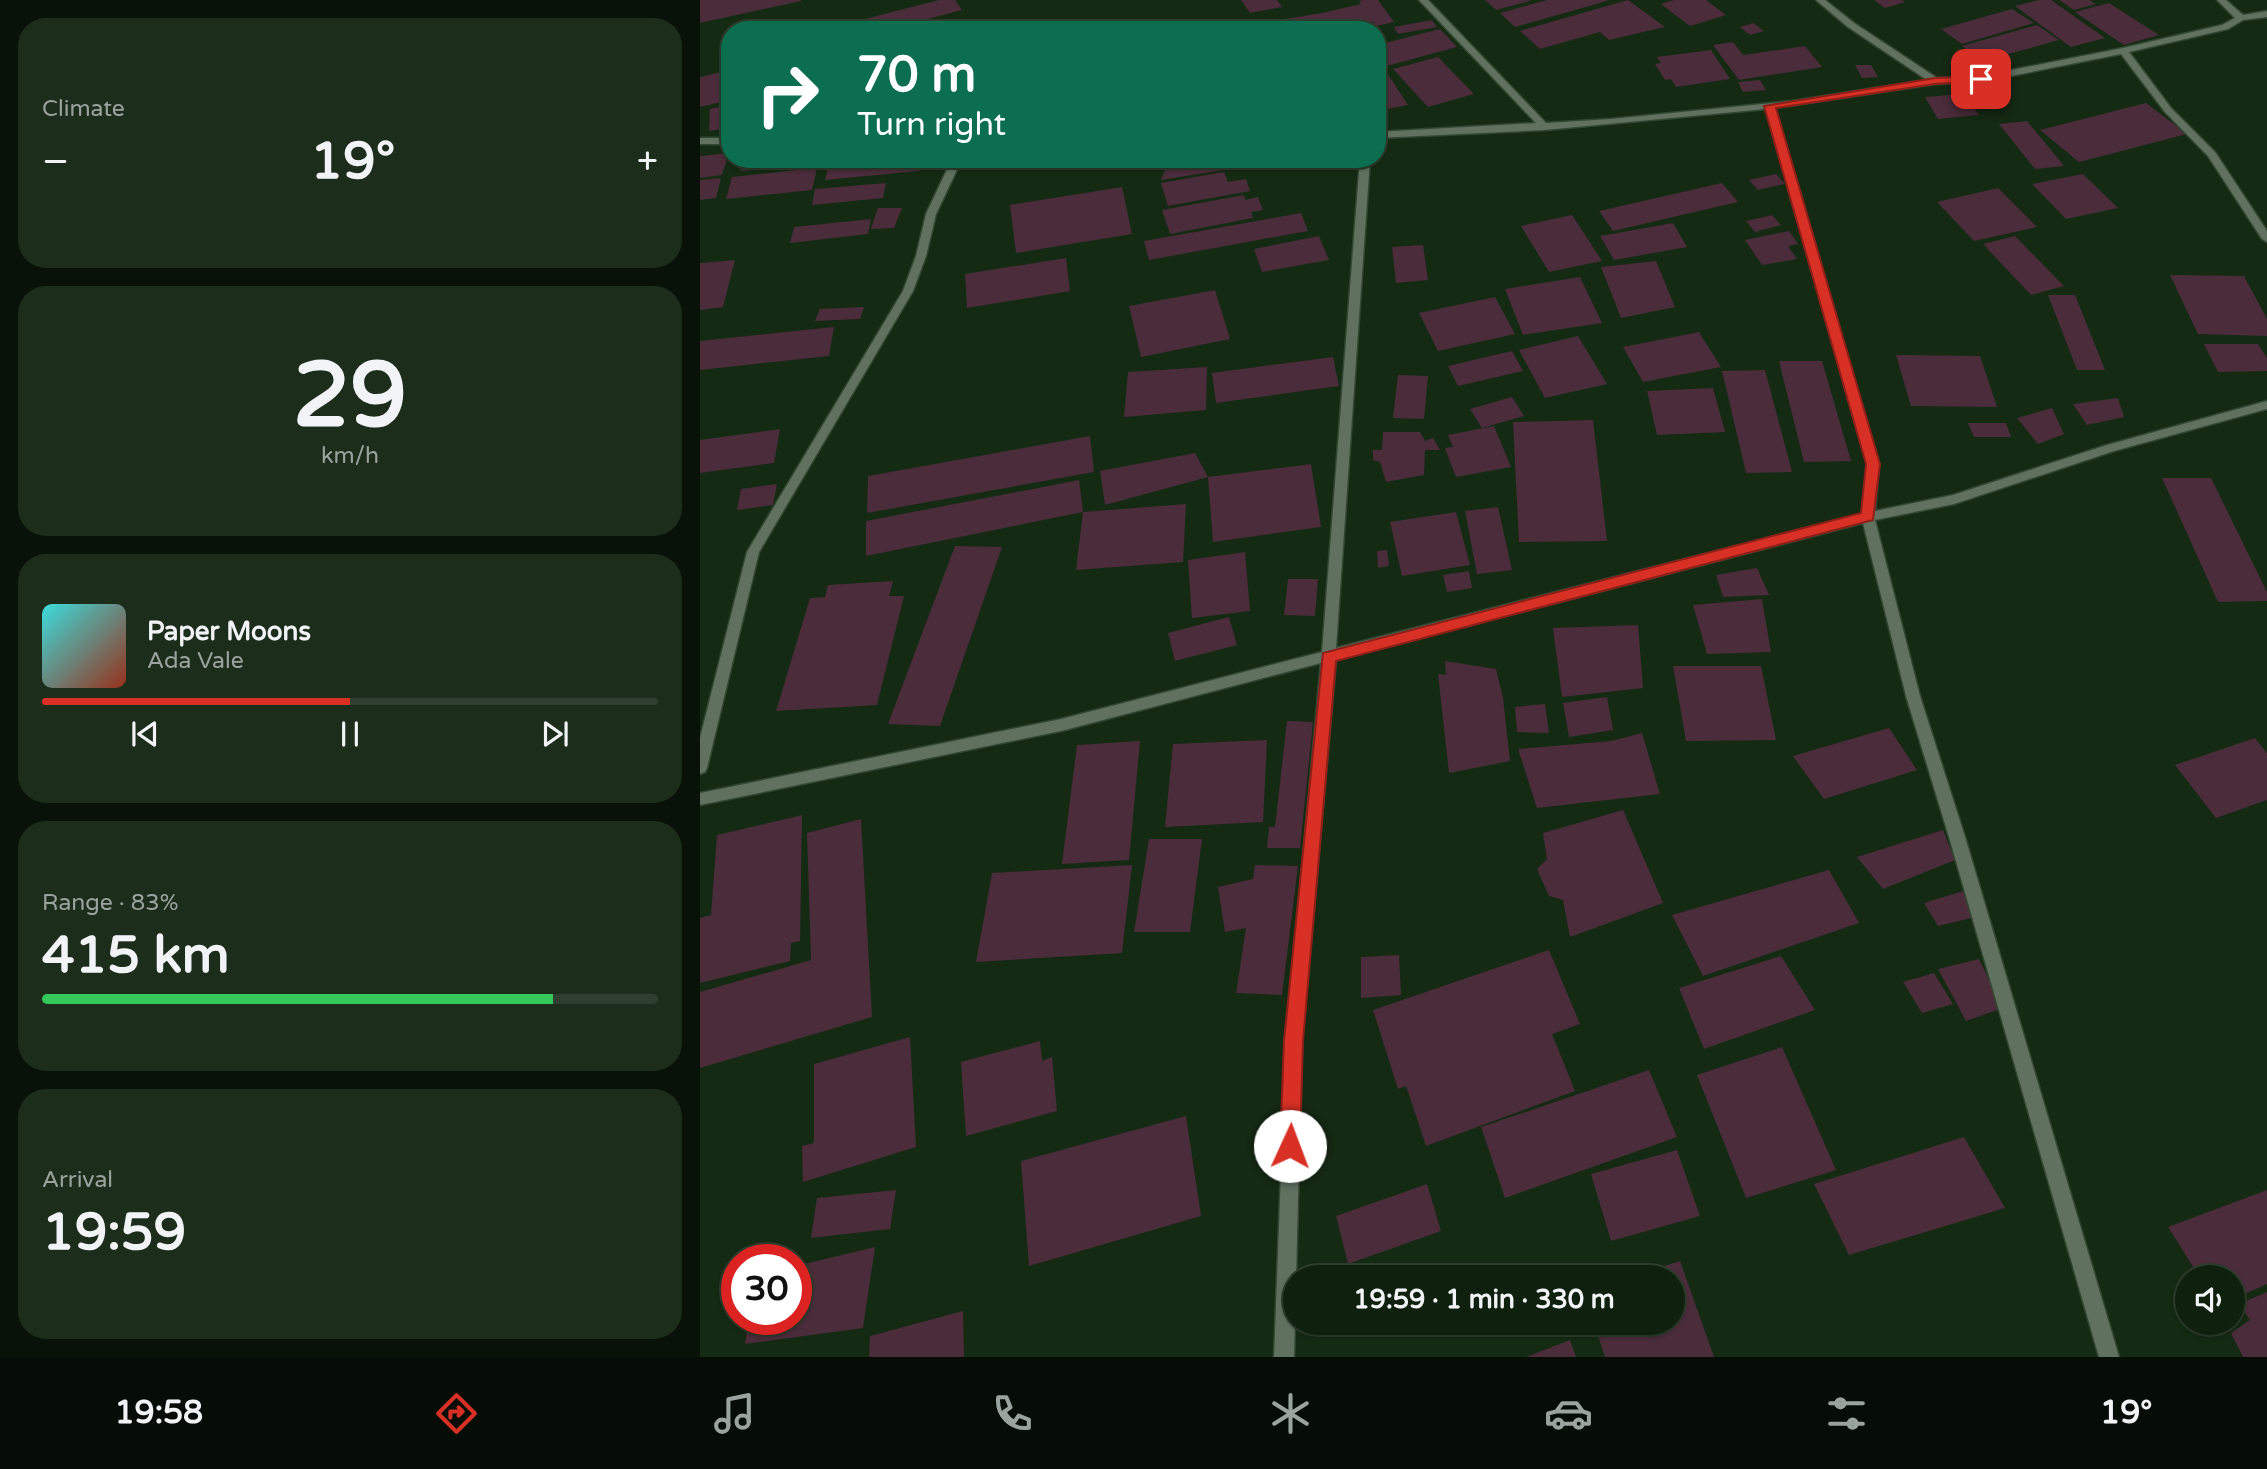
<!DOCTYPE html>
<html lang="en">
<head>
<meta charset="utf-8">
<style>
	body { margin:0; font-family:"Varela Round",sans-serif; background:#1d2d1c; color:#f1f3f6; height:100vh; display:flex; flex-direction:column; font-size:26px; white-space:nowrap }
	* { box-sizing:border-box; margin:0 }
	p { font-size:23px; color:#9ba39e }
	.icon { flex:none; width:38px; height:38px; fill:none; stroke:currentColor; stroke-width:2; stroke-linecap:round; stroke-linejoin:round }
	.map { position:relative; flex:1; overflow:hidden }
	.sheet { display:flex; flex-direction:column; gap:18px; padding:18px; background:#081208; width:700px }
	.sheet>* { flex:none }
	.hud { position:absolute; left:21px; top:21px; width:665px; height:147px; border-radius:28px; box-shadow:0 2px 5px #0004,0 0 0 2px #2f3e2e; background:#0b6e4f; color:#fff; overflow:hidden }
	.fabs { position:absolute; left:1475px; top:1265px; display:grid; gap:14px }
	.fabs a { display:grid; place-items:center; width:70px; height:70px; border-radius:50%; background:#0f200e; box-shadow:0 2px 5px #0004,0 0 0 2px #2f3e2e; font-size:35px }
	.speed { position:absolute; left:21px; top:1244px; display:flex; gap:14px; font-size:35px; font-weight:700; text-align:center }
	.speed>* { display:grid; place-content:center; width:91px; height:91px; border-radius:50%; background:#0f200e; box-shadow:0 2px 5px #0004,0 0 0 2px #2f3e2e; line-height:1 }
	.speed .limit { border:10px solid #d22; background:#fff; color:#111 }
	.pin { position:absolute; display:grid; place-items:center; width:60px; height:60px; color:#fff; margin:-30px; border-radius:14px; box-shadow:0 4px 10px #0006 }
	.me { position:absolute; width:77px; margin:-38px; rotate:2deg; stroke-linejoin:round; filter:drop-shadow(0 0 5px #0008) }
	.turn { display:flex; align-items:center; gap:24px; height:147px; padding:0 21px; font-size:32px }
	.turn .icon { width:91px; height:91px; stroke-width:2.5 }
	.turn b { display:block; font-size:49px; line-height:60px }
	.big { font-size:52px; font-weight:800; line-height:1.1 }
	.sheet .widget { flex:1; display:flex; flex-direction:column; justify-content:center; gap:10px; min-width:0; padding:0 24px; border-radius:28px; background:#1d2d1c }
	.sheet .dial { align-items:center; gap:0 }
	.dial b { font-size:91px; line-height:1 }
	.song { display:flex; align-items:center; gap:21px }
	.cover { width:84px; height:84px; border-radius:10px; background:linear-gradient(135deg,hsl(180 70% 55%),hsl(10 70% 35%)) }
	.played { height:7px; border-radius:4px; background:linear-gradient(90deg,#d93025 50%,#2f3e2e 50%) }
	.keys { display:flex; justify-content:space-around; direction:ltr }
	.heat { display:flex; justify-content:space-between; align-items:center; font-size:38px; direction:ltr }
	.charge { height:10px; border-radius:5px; background:linear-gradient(90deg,#34c759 83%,#2f3e2e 0) }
	.trip { position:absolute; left:583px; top:1265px; width:402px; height:70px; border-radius:35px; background:#0f200e; box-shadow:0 2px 5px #0004,0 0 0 2px #2f3e2e; font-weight:800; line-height:70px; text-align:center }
	.tabs { display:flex; height:112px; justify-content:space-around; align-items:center; background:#060d06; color:#9ba39e }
	.tabs .icon { width:49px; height:49px }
	.tabs .current { color:#d93025 }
	.tabs b { font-size:32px; color:#f1f3f6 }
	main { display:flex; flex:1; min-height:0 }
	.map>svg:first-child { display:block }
	.building { fill:#4a2c3b }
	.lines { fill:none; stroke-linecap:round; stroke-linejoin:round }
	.minor-casing { stroke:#324731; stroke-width:3 }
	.minor { fill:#60715f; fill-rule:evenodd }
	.route { fill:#d93025; stroke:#8d1f18; stroke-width:2 }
</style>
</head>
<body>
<main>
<section class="sheet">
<div class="widget"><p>Climate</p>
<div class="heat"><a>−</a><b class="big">19°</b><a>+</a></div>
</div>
<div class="widget dial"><b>29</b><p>km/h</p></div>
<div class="widget">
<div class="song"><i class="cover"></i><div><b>Paper Moons</b><p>Ada Vale</p></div></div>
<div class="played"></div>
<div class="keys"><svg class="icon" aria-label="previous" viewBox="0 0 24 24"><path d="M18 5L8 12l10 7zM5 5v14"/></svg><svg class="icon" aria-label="pause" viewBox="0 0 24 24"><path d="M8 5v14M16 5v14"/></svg><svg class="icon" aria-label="next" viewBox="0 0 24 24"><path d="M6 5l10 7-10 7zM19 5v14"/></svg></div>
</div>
<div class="widget"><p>Range · 83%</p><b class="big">415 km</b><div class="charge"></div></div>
<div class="widget"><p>Arrival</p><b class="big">19:59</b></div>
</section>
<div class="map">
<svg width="1567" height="1357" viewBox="0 0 1567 1357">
	<rect width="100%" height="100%" fill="#142a13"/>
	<!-- building -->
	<g class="building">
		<path d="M0,0H101V1L0,23Z"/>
		<path d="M239,0H255L262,10L186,30H157L153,22Z"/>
		<path d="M541,0H577L582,7L550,13Z"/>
		<path d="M664,0H678L694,22L676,26L673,22L638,30H577L572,21L622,13L661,4L659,1Z"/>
		<path d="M785,0H830V1L796,10Z"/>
		<path d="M847,0H907V1L815,27L800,13Z"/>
		<path d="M928,0L965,27L909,40L900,32L840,49L820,31Z"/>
		<path d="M974,0H1006L1026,15L990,26L961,4Z"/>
		<path d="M1174,0H1202L1205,2L1185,8Z"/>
		<path d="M1339,0H1351L1405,38L1371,47L1315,6Z"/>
		<path d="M1359,0H1389L1396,4L1374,10Z"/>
		<path d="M1409,3L1459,35L1424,45L1375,12Z"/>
		<path d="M1312,9L1334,23L1262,44L1241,29Z"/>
		<path d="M732,20L737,27L698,34L694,27Z"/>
		<path d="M1053,23L1064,31L1050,35L1040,27Z"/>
		<path d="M1337,25L1359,40L1283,61L1262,46Z"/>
		<path d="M740,29L757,47L687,66L677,55V45Z"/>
		<path d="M1033,42L1043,55L1105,46L1122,67L1039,80L1013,45Z"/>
		<path d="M1011,50L1030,79L976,87L971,79L965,80L955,64L961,63L957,57Z"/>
		<path d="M738,57L774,94L728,107L693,69Z"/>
		<path d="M1155,65H1171L1178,77L1162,78Z"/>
		<path d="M30,70V100L0,107V77Z"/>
		<path d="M687,73L708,105L677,111V75Z"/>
		<path d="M1060,80L1066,90L1043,92L1038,82Z"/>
		<path d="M1264,94L1279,115L1238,119L1225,97Z"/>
		<path d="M1446,103L1487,134L1379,162L1340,130Z"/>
		<path d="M30,104V128L9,131L10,109Z"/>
		<path d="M1327,121L1364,166L1335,169L1299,124Z"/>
		<path d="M29,153L22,175L0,178V156Z"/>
		<path d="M44,159H104L101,167L40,171Z"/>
		<path d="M179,159H220L219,171L125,180L129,164Z"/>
		<path d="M270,159H295L292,166H267Z"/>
		<path d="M492,159H540L542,167L461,180L468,162Z"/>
		<path d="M619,159H646L647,162L622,167Z"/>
		<path d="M117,168L112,190L26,199L32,177Z"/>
		<path d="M524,172L528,182L546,179L550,191L468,206L461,183Z"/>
		<path d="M1076,174L1085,184L1058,190L1049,180Z"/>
		<path d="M1383,174L1418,208L1366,219L1332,184Z"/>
		<path d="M21,178L16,198L0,200V180Z"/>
		<path d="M186,183L183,198L112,205L115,189Z"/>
		<path d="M1022,183L1038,202L913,231L899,211Z"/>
		<path d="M422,187L432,234L316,253L310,205Z"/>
		<path d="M1298,188L1337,227L1274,241L1237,202Z"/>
		<path d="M544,195L545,200L558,197L563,210L551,212L553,218L470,234L462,210Z"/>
		<path d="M178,208H202L194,228L171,229Z"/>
		<path d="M601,213L608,231L449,260L444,241Z"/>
		<path d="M872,215L902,261L849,272L821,226Z"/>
		<path d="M1072,215L1081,225L1055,232L1046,221Z"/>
		<path d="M171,219L168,234L90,243L94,227Z"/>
		<path d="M973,223L987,247L914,260L900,236Z"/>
		<path d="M1089,231L1098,244L1088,246L1097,259L1062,265L1045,240Z"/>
		<path d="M619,236L629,260L562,272L554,249Z"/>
		<path d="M1315,236L1364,286L1331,295L1283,244Z"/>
		<path d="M723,245L728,280L696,283L692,247Z"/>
		<path d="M366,258L370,291L267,308L265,274Z"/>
		<path d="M35,260L23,307L0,310V263Z"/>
		<path d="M956,261L975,307L921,318L901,267Z"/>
		<path d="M1470,275L1544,276L1567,319V336L1498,334Z"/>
		<path d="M880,277L902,323L823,335L805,289Z"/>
		<path d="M515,290L530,339L441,357L429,306Z"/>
		<path d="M1348,295H1375L1405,370H1377Z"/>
		<path d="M795,297L815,334L738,351L719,313Z"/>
		<path d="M164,307L160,319L115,321L120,309Z"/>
		<path d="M134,327L129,356L0,370V341Z"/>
		<path d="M999,332L1021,367L943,382L923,347Z"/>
		<path d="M878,336L907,384L845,398L819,350Z"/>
		<path d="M1504,344H1558L1567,358V371L1518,372Z"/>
		<path d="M812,351L823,371L758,386L748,366Z"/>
		<path d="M1196,355L1280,356L1297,407L1211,406Z"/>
		<path d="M633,357L639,386L516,403L512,373Z"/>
		<path d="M1079,361H1122L1151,461L1104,462Z"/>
		<path d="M507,367L506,410L424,417L428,372Z"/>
		<path d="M1065,370L1092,472L1046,473L1022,371Z"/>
		<path d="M698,375L728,376L724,419L693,418Z"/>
		<path d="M1013,388L1025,432L957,435L947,391Z"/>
		<path d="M812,397L824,416L782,428L770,409Z"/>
		<path d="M1418,398L1424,417L1387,425L1373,404Z"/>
		<path d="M1352,408L1364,434L1338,444L1317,418Z"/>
		<path d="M893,420L907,541L819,542L813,422Z"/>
		<path d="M1268,423H1306L1311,437H1274Z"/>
		<path d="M794,426L811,467L756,477L745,448L753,447L748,435Z"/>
		<path d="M80,429L74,463L0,473V440Z"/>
		<path d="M683,432H720L725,441L733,438L740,450H725L724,475L686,482L680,462L673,460V450H682Z"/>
		<path d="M390,436L394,472L167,513L168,476Z"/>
		<path d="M495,453L508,477L405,505L400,471Z"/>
		<path d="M611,464L621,527L513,542L508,477Z"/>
		<path d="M1462,478H1511L1567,592V601L1518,602Z"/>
		<path d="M379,480L383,512L166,556V521Z"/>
		<path d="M77,484L73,505L37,510L41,489Z"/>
		<path d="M486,504L483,562L376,570L383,512Z"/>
		<path d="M798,507L812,570L777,574L765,511Z"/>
		<path d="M756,512L770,565L702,576L690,522Z"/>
		<path d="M255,546L302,547L240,726L188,724Z"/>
		<path d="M687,550L689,566L678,568L677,551Z"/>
		<path d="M545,552L550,611L492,618L488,560Z"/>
		<path d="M1057,568L1069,595L1023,597L1016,575Z"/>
		<path d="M769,571L772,588L747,592L743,575Z"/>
		<path d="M588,579H618L615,616L584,615Z"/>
		<path d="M193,581L189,596H204L177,705L76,711L110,598L125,597L128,585Z"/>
		<path d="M1062,599L1071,652L1007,654L993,605Z"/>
		<path d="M529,617L537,645L475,661L468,633Z"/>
		<path d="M938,625L943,688L862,697L853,628Z"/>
		<path d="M745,661L796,669L803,698L810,761L749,773L738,674L746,675Z"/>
		<path d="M973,666H1061L1076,740L986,741Z"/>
		<path d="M907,697L913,730L869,737L863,703Z"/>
		<path d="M845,704L849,733L817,732L815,707Z"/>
		<path d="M587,721L613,722L600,848H567L569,827H575Z"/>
		<path d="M1189,728L1217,770L1124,799L1093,756Z"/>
		<path d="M942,733L960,794L837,808L818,749L911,741Z"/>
		<path d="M1555,738L1567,753V800L1516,818L1475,765Z"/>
		<path d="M567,740L563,822L465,827L473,744Z"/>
		<path d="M440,741L429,860L362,864L377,745Z"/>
		<path d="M923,810L963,903L870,937L863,900L849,896L837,869L847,859L843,833Z"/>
		<path d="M102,815L100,941L91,943L90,961L0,983V918L11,915L17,835Z"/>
		<path d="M161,819L172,1017L0,1068V992L111,960L107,833Z"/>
		<path d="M1243,830L1255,860L1183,889L1157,857Z"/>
		<path d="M449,839H502L490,932H434Z"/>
		<path d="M432,865L422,953L276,962L292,873Z"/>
		<path d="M555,865L598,866L582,995L536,993L546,928L525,932L518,887L553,879Z"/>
		<path d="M1129,870L1159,923L1003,976L972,915Z"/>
		<path d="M1263,891L1276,917L1238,926L1224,903Z"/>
		<path d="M849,950L880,1024L852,1034L875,1091L726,1146L706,1086L698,1089L673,1010Z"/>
		<path d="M699,955L701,995L661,998V957Z"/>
		<path d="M1081,956L1115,1010L1004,1049L979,988Z"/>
		<path d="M1279,959L1303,1008L1266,1021L1238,969Z"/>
		<path d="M1234,973L1253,1004L1222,1013L1203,982Z"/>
		<path d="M210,1037L216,1147L103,1182L102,1146L114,1143V1064Z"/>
		<path d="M340,1041L342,1061L352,1057L357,1111L266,1136L261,1062Z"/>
		<path d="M1082,1047L1136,1170L1046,1198L997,1075Z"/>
		<path d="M949,1070L977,1137L805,1198L781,1127Z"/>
		<path d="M486,1116L501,1216L329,1266L321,1161Z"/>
		<path d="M1264,1137L1305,1208L1149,1255L1114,1184Z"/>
		<path d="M977,1150L1000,1216L911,1241L891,1174Z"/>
		<path d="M727,1184L741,1231L648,1264L636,1216Z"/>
		<path d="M196,1190L190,1229L111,1238L117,1198Z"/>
		<path d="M1567,1190V1284L1533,1299V1278H1500L1468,1227Z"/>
		<path d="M175,1247L163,1328L45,1344L49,1320H96V1266Z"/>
		<path d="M980,1261L1014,1357H905L894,1323H973V1278L930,1277Z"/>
		<path d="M1567,1292V1357H1543L1531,1333L1550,1320L1539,1304Z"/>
		<path d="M263,1311L264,1357H169L170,1336Z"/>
		<path d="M870,1340L876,1357H826Z"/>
	</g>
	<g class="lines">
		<defs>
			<g id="minor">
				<path d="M719,0H728L846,123L911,119L1092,101L1227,80L1148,27L1116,0H1125L1154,23L1237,78L1281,76L1423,48L1522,25L1535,18L1517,0H1526L1543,15L1567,11V17L1543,20L1528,29L1429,52L1471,108L1515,152L1567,231V242L1562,239L1508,156L1465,112L1421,54L1281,82L1235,84L1075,108L1179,464L1175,511L1253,495L1407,445L1567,401V409L1414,451L1254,504L1175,520L1220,696L1265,837L1419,1357H1399L1249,837L1206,696L1163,523L636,660L602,1041L594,1357H574L586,1041L621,663L361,731L0,805V793L361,719L622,652L660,159H670L636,648L1162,514L1167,464L1066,109L845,130L677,138V132L836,123Z"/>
				<rect x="0" y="138" width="30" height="6"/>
				<path d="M252,159H262L236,214L226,256L213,291L59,552L7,768L5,772L0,774V738L47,552L203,291L216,256L226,214Z"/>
			</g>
		</defs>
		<!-- minor casing -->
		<use href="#minor" class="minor-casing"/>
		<!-- minor -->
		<use href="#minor" class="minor"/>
	</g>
	<!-- route -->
	<path class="route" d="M1281,76L1286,79L1285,81L1235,84L1076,108L1180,464L1173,520L636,661L603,1041L600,1146L597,1154L590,1157L583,1154L580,1146L584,1041L623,653L1161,513L1166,464L1064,106L1235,78Z"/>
</svg>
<div class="fabs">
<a><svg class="icon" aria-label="sound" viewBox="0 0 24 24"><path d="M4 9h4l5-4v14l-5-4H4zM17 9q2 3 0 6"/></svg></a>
</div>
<div class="speed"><div class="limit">30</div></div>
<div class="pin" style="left:1281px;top:79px;background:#d93025"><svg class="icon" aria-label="arrive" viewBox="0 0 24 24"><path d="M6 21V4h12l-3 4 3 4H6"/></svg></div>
<svg class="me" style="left:590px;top:1146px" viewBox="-20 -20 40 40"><circle r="19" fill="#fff"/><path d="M0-13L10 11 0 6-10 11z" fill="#d93025"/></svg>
<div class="trip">19:59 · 1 min · 330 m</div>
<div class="hud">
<div class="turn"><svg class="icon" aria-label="right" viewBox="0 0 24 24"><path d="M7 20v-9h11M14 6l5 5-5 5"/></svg><div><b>70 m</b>Turn right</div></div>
</div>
</div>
</main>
<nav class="tabs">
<b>19:58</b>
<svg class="icon current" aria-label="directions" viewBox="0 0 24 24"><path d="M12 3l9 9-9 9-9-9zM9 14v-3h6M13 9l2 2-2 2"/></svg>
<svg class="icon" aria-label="music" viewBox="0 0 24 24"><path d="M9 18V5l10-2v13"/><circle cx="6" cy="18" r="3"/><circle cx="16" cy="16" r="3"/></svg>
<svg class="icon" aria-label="phone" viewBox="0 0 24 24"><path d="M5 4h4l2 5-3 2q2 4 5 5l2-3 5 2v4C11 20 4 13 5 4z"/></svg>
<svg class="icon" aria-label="climate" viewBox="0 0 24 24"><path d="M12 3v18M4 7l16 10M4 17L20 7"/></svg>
<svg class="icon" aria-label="car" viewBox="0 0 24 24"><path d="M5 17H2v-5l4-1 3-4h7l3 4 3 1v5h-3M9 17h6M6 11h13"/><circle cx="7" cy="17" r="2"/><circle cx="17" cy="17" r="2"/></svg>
<svg class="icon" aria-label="filters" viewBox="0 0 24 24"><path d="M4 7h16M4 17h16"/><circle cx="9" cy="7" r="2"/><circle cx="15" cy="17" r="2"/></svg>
<b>19°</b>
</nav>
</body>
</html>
